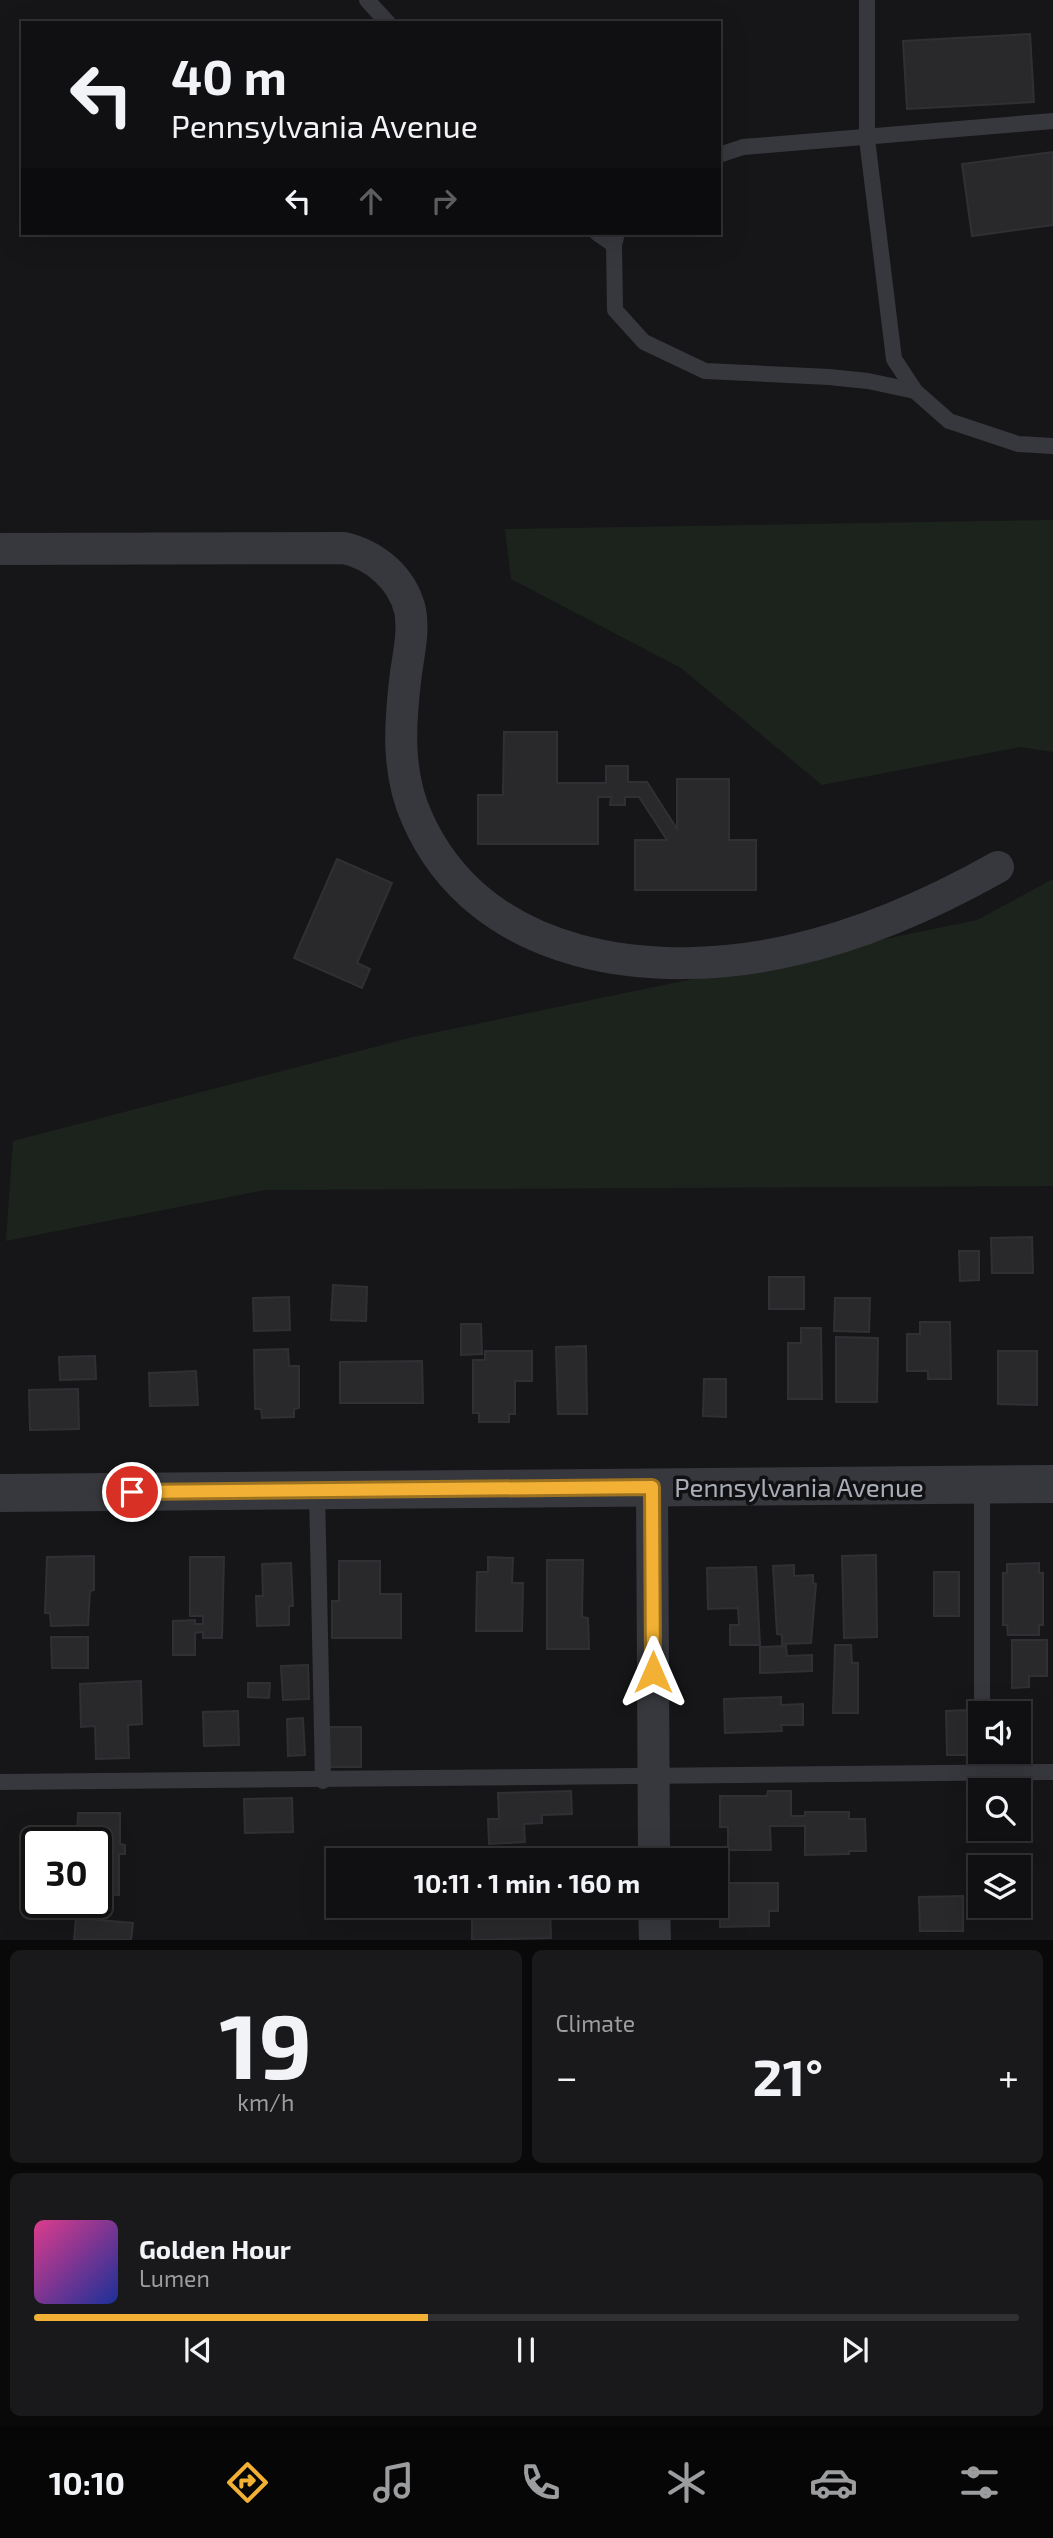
<!DOCTYPE html>
<html lang="en">
<head>
<meta charset="utf-8">
<style>
	body { margin:0; font-family:"Exo 2",sans-serif; background:#19191b; color:#f1f3f6; height:100vh; display:flex; flex-direction:column; font-size:26px; white-space:nowrap }
	* { box-sizing:border-box; margin:0 }
	p { font-size:23px; color:#9c9d9f }
	.icon { flex:none; width:38px; height:38px; fill:none; stroke:currentColor; stroke-width:2; stroke-linecap:round; stroke-linejoin:round }
	.map { position:relative; height:1940px; overflow:hidden }
	.sheet { display:flex; flex-direction:column; gap:10px; padding:10px; background:#09090a; flex:1 }
	.sheet>* { flex:none }
	.hud { position:absolute; left:21px; top:21px; width:700px; height:214px; border-radius:0px; box-shadow:0 7px 28px #0002,0 0 0 2px #303032; background:#101012; color:#f1f3f6; overflow:hidden }
	.buttons { position:absolute; left:968px; top:1701px; display:grid; gap:14px }
	.buttons a { display:grid; place-items:center; width:63px; height:63px; border-radius:0px; background:#101012; box-shadow:0 7px 28px #0002,0 0 0 2px #303032; font-size:35px }
	.speed { position:absolute; left:21px; top:1827px; display:flex; gap:14px; font-size:35px; font-weight:700; text-align:center }
	.speed>* { display:grid; place-content:center; width:91px; height:91px; border-radius:50%; background:#101012; box-shadow:0 7px 28px #0002,0 0 0 2px #303032; line-height:1 }
	.speed .limit { border:4px solid #111; border-radius:10px; background:#fff; color:#111 }
	.pin { position:absolute; display:grid; place-items:center; width:60px; height:60px; color:#fff; margin:-30px; border:4px solid #fff; border-radius:50%; box-shadow:0 2px 7px #0007 }
	.me { position:absolute; width:77px; margin:-38px; rotate:0deg; stroke-linejoin:round; filter:drop-shadow(0 0 5px #0008) }
	.turn { display:flex; align-items:center; gap:24px; height:147px; padding:0 35px; font-size:32px }
	.turn .icon { width:91px; height:91px; stroke-width:2.5 }
	.turn b { display:block; font-size:49px; line-height:60px }
	.lanes { display:flex; align-items:center; height:66px; padding:0 35px; background:#0003; justify-content:center; gap:35px; direction:ltr }
	.lanes .off { opacity:.35 }
	.big { font-size:52px; font-weight:700; line-height:1.1 }
	.sheet .widget { flex:1; display:flex; flex-direction:column; justify-content:center; gap:10px; min-width:0; padding:0 24px; border-radius:10px; background:#19191b }
	.sheet .dial { align-items:center; gap:0 }
	.dial b { font-size:91px; line-height:1 }
	.song { display:flex; align-items:center; gap:21px }
	.cover { width:84px; height:84px; border-radius:10px; background:linear-gradient(135deg,hsl(330 70% 55%),hsl(230 70% 35%)) }
	.played { height:7px; border-radius:4px; background:linear-gradient(90deg,#f2b134 40%,#303032 40%) }
	.keys { display:flex; justify-content:space-around; direction:ltr }
	.heat { display:flex; justify-content:space-between; align-items:center; font-size:38px; direction:ltr }
	.sheet .tiles { flex:1; display:grid; gap:10px; grid-template-columns:1fr 1fr }
	.widget:last-child { grid-column:span 2 }
	.trip { position:absolute; left:326px; top:1848px; width:402px; height:70px; border-radius:0px; background:#101012; box-shadow:0 7px 28px #0002,0 0 0 2px #303032; font-weight:700; line-height:70px; text-align:center }
	.dock { display:flex; height:112px; justify-content:space-around; align-items:center; background:#060607; color:#9c9d9f }
	.dock .icon { width:49px; height:49px }
	.dock .selected { color:#f2b134 }
	.dock b { font-size:32px; color:#f1f3f6 }
	.map>svg:first-child { display:block }
	.green { fill:#1c231d }
	.building { fill:#29292c; stroke:#303034; stroke-width:2 }
	.lines { fill:none; stroke-linecap:round; stroke-linejoin:round }
	.service { stroke:#37383d; stroke-width:16 }
	.minor { stroke:#37383d; stroke-width:32 }
	.tertiary { stroke:#37383d; stroke-width:38 }
	.route-casing { stroke:#9d7322; stroke-width:18 }
	.route { stroke:#f2b134; stroke-width:12 }
	.labels { text-anchor:middle; dominant-baseline:central; stroke-width:7; stroke-linejoin:round; paint-order:stroke }
	.street-label { font-size:26px; fill:#a8adb8; stroke:#111113 }
</style>
</head>
<body>
<div class="map">
<svg width="1053" height="1940" viewBox="0 0 1053 1940">
	<rect width="100%" height="100%" fill="#161618"/>
	<!-- green -->
	<g class="green">
		<path d="M1053,520V752L1020,747L822,785L681,668L511,579L505,529Z"/>
		<path d="M1053,879V1186L265,1190L6,1241L13,1141L413,1037L977,920Z"/>
	</g>
	<!-- building -->
	<g class="building">
		<path d="M1030,34L1034,102L907,109L903,41Z"/>
		<path d="M1053,152V225L972,236L962,164Z"/>
		<path d="M504,732H557V783H606V766H628V782H647L677,829V779H729V840H756V890H635V840H667L639,797H625V805H610L611,797H598V844H478V795H503Z"/>
		<path d="M337,859L392,883L357,963L370,969L362,988L294,958Z"/>
		<path d="M1032,1237L1033,1273H992L991,1238Z"/>
		<path d="M959,1251H979V1280L960,1281Z"/>
		<rect x="769" y="1277" width="35" height="32"/>
		<path d="M333,1285L367,1287L366,1321L331,1320Z"/>
		<path d="M289,1297L290,1330L254,1331L253,1298Z"/>
		<path d="M835,1298H870L869,1332L834,1331Z"/>
		<path d="M920,1322H950L951,1379H928V1371H907V1334H920Z"/>
		<path d="M461,1324H481L482,1354L461,1355Z"/>
		<path d="M801,1328H821L822,1399H788V1343H801Z"/>
		<path d="M836,1337L878,1338L877,1402H836Z"/>
		<path d="M586,1346L587,1414H558L556,1347Z"/>
		<path d="M288,1349L289,1366H299V1408L294,1409V1417L262,1418L261,1409H255L254,1350Z"/>
		<path d="M485,1351H532V1381H515V1414H509V1422H479V1413H473V1360H485Z"/>
		<path d="M998,1351H1037V1405L998,1404Z"/>
		<path d="M95,1356L96,1379L60,1380L59,1357Z"/>
		<path d="M422,1361L423,1403H340V1362Z"/>
		<path d="M196,1371L198,1405L150,1406L149,1373Z"/>
		<path d="M704,1379H726V1417L703,1416Z"/>
		<path d="M78,1389L79,1429L30,1430L29,1390Z"/>
		<path d="M876,1555L877,1637L844,1638L842,1556Z"/>
		<path d="M94,1556V1590L90,1591L88,1625L51,1626L50,1613H45L47,1557Z"/>
		<path d="M190,1557H224L222,1638H203V1632L195,1633V1655H173V1621L195,1620V1624H203V1616H190Z"/>
		<path d="M488,1557L513,1558L512,1583H523L522,1631H476L477,1572H488Z"/>
		<path d="M547,1560H583L582,1617L588,1618L589,1649H547Z"/>
		<path d="M339,1561H380V1594H401V1638H332V1601H339Z"/>
		<path d="M291,1563L293,1606H289V1625L257,1626L256,1596H263L262,1564Z"/>
		<path d="M1039,1563V1573H1043V1625H1039V1635H1008L1007,1625H1003V1573H1007V1564Z"/>
		<path d="M794,1565V1576L813,1575V1583L816,1584L811,1643L782,1644V1635L777,1634L773,1566Z"/>
		<path d="M756,1567L760,1645H730V1625H739L738,1608L708,1609L707,1568Z"/>
		<rect x="934" y="1572" width="25" height="44"/>
		<path d="M51,1637H88V1668H52Z"/>
		<path d="M1012,1640H1047V1676H1029V1687L1012,1688Z"/>
		<path d="M835,1645H851L852,1663H858V1713H833Z"/>
		<path d="M786,1646L787,1656L812,1655V1671L760,1673V1647Z"/>
		<path d="M308,1665L309,1699L283,1700L281,1666Z"/>
		<path d="M141,1681L142,1724L128,1725L129,1758L96,1759L95,1726L81,1727L80,1684Z"/>
		<path d="M248,1683H270L269,1698L248,1697Z"/>
		<path d="M781,1697V1705L803,1704V1725H781L782,1731L725,1733L724,1699Z"/>
		<path d="M968,1710V1755H947L946,1711Z"/>
		<path d="M238,1711L239,1745L204,1746L203,1712Z"/>
		<path d="M303,1718L305,1755L288,1756L287,1719Z"/>
		<path d="M329,1727H361V1767H330Z"/>
		<path d="M571,1791L572,1814L542,1815V1823L524,1824L525,1842L489,1844L488,1819H499L498,1793Z"/>
		<path d="M768,1791H791V1816H805V1812H849V1819H865L866,1851H849V1854L805,1855V1826H770L771,1850H728V1827H720V1796H767Z"/>
		<path d="M292,1798L293,1832L245,1833L244,1799Z"/>
		<path d="M78,1813H120V1844L125,1845V1854H119V1895L96,1894V1843H77Z"/>
		<path d="M727,1883H778V1911H769V1926L720,1927V1889H727Z"/>
		<path d="M963,1896V1931H920L919,1897Z"/>
		<path d="M501,1906H550L551,1938L472,1940V1913L501,1912Z"/>
		<path d="M76,1918L133,1923L131,1940H74Z"/>
	</g>
	<g class="lines">
		<!-- service -->
		<g class="service">
			<path d="M367,0L388,23"/>
			<path d="M867,0V139L894,359L915,391L949,421L1018,444L1053,446"/>
			<path d="M719,155L743,147L1053,121"/>
			<path d="M597,233L614,245"/>
			<path d="M617,233L614,245L615,310L644,342L705,371L829,377L868,381L915,391"/>
			<path d="M982,1485V1713"/>
			<path d="M317,1490L323,1781"/>
			<path d="M982,1752V1773"/>
			<path d="M0,1782L1053,1772"/>
		</g>
		<!-- minor -->
		<g class="minor">
			<path d="M0,549L344,548C375,555 402,578 410,610C414,630 409,652 406,673C400,721 396,772 417,818C480,962 656,982 793,950C865,934 934,903 998,867"/>
			<path d="M652,1487L654,1860"/>
			<path d="M654,1906L655,1940"/>
		</g>
		<!-- tertiary -->
		<path class="tertiary" d="M0,1493L1053,1484"/>
	</g>
	<g class="lines">
		<defs>
			<path id="route" d="M132,1492L652,1487L653,1672"/>
		</defs>
		<!-- route casing -->
		<use href="#route" class="route-casing"/>
		<!-- route -->
		<use href="#route" class="route"/>
	</g>
	<g class="labels">
		<!-- street labels -->
		<g class="street-label">
			<text x="799" y="1486">Pennsylvania Avenue</text>
		</g>
	</g>
</svg>
<div class="buttons">
<a><svg class="icon" aria-label="sound" viewBox="0 0 24 24"><path d="M4 9h4l5-4v14l-5-4H4zM17 9q2 3 0 6"/></svg></a>
<a><svg class="icon" aria-label="search" viewBox="0 0 24 24"><circle cx="10" cy="10" r="6"/><path d="M15 15l6 6"/></svg></a>
<a><svg class="icon" aria-label="layers" viewBox="0 0 24 24"><path d="M12 4l9 5-9 5-9-5zM3 14l9 5 9-5"/></svg></a>
</div>
<div class="speed"><div class="limit">30</div></div>
<div class="pin" style="left:132px;top:1492px;background:#d93025"><svg class="icon" aria-label="arrive" viewBox="0 0 24 24"><path d="M6 21V4h12l-3 4 3 4H6"/></svg></div>
<svg class="me" style="left:653px;top:1672px" viewBox="-20 -20 40 40"><path d="M0-17L14 15 0 8-14 15z" fill="#f2b134" stroke="#fff" stroke-width="4"/></svg>
<div class="trip">10:11 · 1 min · 160 m</div>
<div class="hud">
<div class="turn"><svg class="icon" aria-label="left" viewBox="0 0 24 24"><path d="M17 20v-9H6M10 6l-5 5 5 5"/></svg><div><b>40 m</b>Pennsylvania Avenue</div></div>
<div class="lanes"><svg class="icon" aria-label="left" viewBox="0 0 24 24"><path d="M17 20v-9H6M10 6l-5 5 5 5"/></svg><svg class="icon off" aria-label="ahead" viewBox="0 0 24 24"><path d="M12 20V5M6 11l6-6 6 6"/></svg><svg class="icon off" aria-label="right" viewBox="0 0 24 24"><path d="M7 20v-9h11M14 6l5 5-5 5"/></svg></div>
</div>
</div>
<section class="sheet">
<div class="tiles">
<div class="widget dial"><b>19</b><p>km/h</p></div>
<div class="widget"><p>Climate</p>
<div class="heat"><a>−</a><b class="big">21°</b><a>+</a></div>
</div>
<div class="widget">
<div class="song"><i class="cover"></i><div><b>Golden Hour</b><p>Lumen</p></div></div>
<div class="played"></div>
<div class="keys"><svg class="icon" aria-label="previous" viewBox="0 0 24 24"><path d="M18 5L8 12l10 7zM5 5v14"/></svg><svg class="icon" aria-label="pause" viewBox="0 0 24 24"><path d="M8 5v14M16 5v14"/></svg><svg class="icon" aria-label="next" viewBox="0 0 24 24"><path d="M6 5l10 7-10 7zM19 5v14"/></svg></div>
</div>
</div>
</section>
<nav class="dock">
<b>10:10</b>
<svg class="icon selected" aria-label="directions" viewBox="0 0 24 24"><path d="M12 3l9 9-9 9-9-9zM9 14v-3h6M13 9l2 2-2 2"/></svg>
<svg class="icon" aria-label="music" viewBox="0 0 24 24"><path d="M9 18V5l10-2v13"/><circle cx="6" cy="18" r="3"/><circle cx="16" cy="16" r="3"/></svg>
<svg class="icon" aria-label="phone" viewBox="0 0 24 24"><path d="M5 4h4l2 5-3 2q2 4 5 5l2-3 5 2v4C11 20 4 13 5 4z"/></svg>
<svg class="icon" aria-label="climate" viewBox="0 0 24 24"><path d="M12 3v18M4 7l16 10M4 17L20 7"/></svg>
<svg class="icon" aria-label="car" viewBox="0 0 24 24"><path d="M5 17H2v-5l4-1 3-4h7l3 4 3 1v5h-3M9 17h6M6 11h13"/><circle cx="7" cy="17" r="2"/><circle cx="17" cy="17" r="2"/></svg>
<svg class="icon" aria-label="filters" viewBox="0 0 24 24"><path d="M4 7h16M4 17h16"/><circle cx="9" cy="7" r="2"/><circle cx="15" cy="17" r="2"/></svg>
</nav>
</body>
</html>
